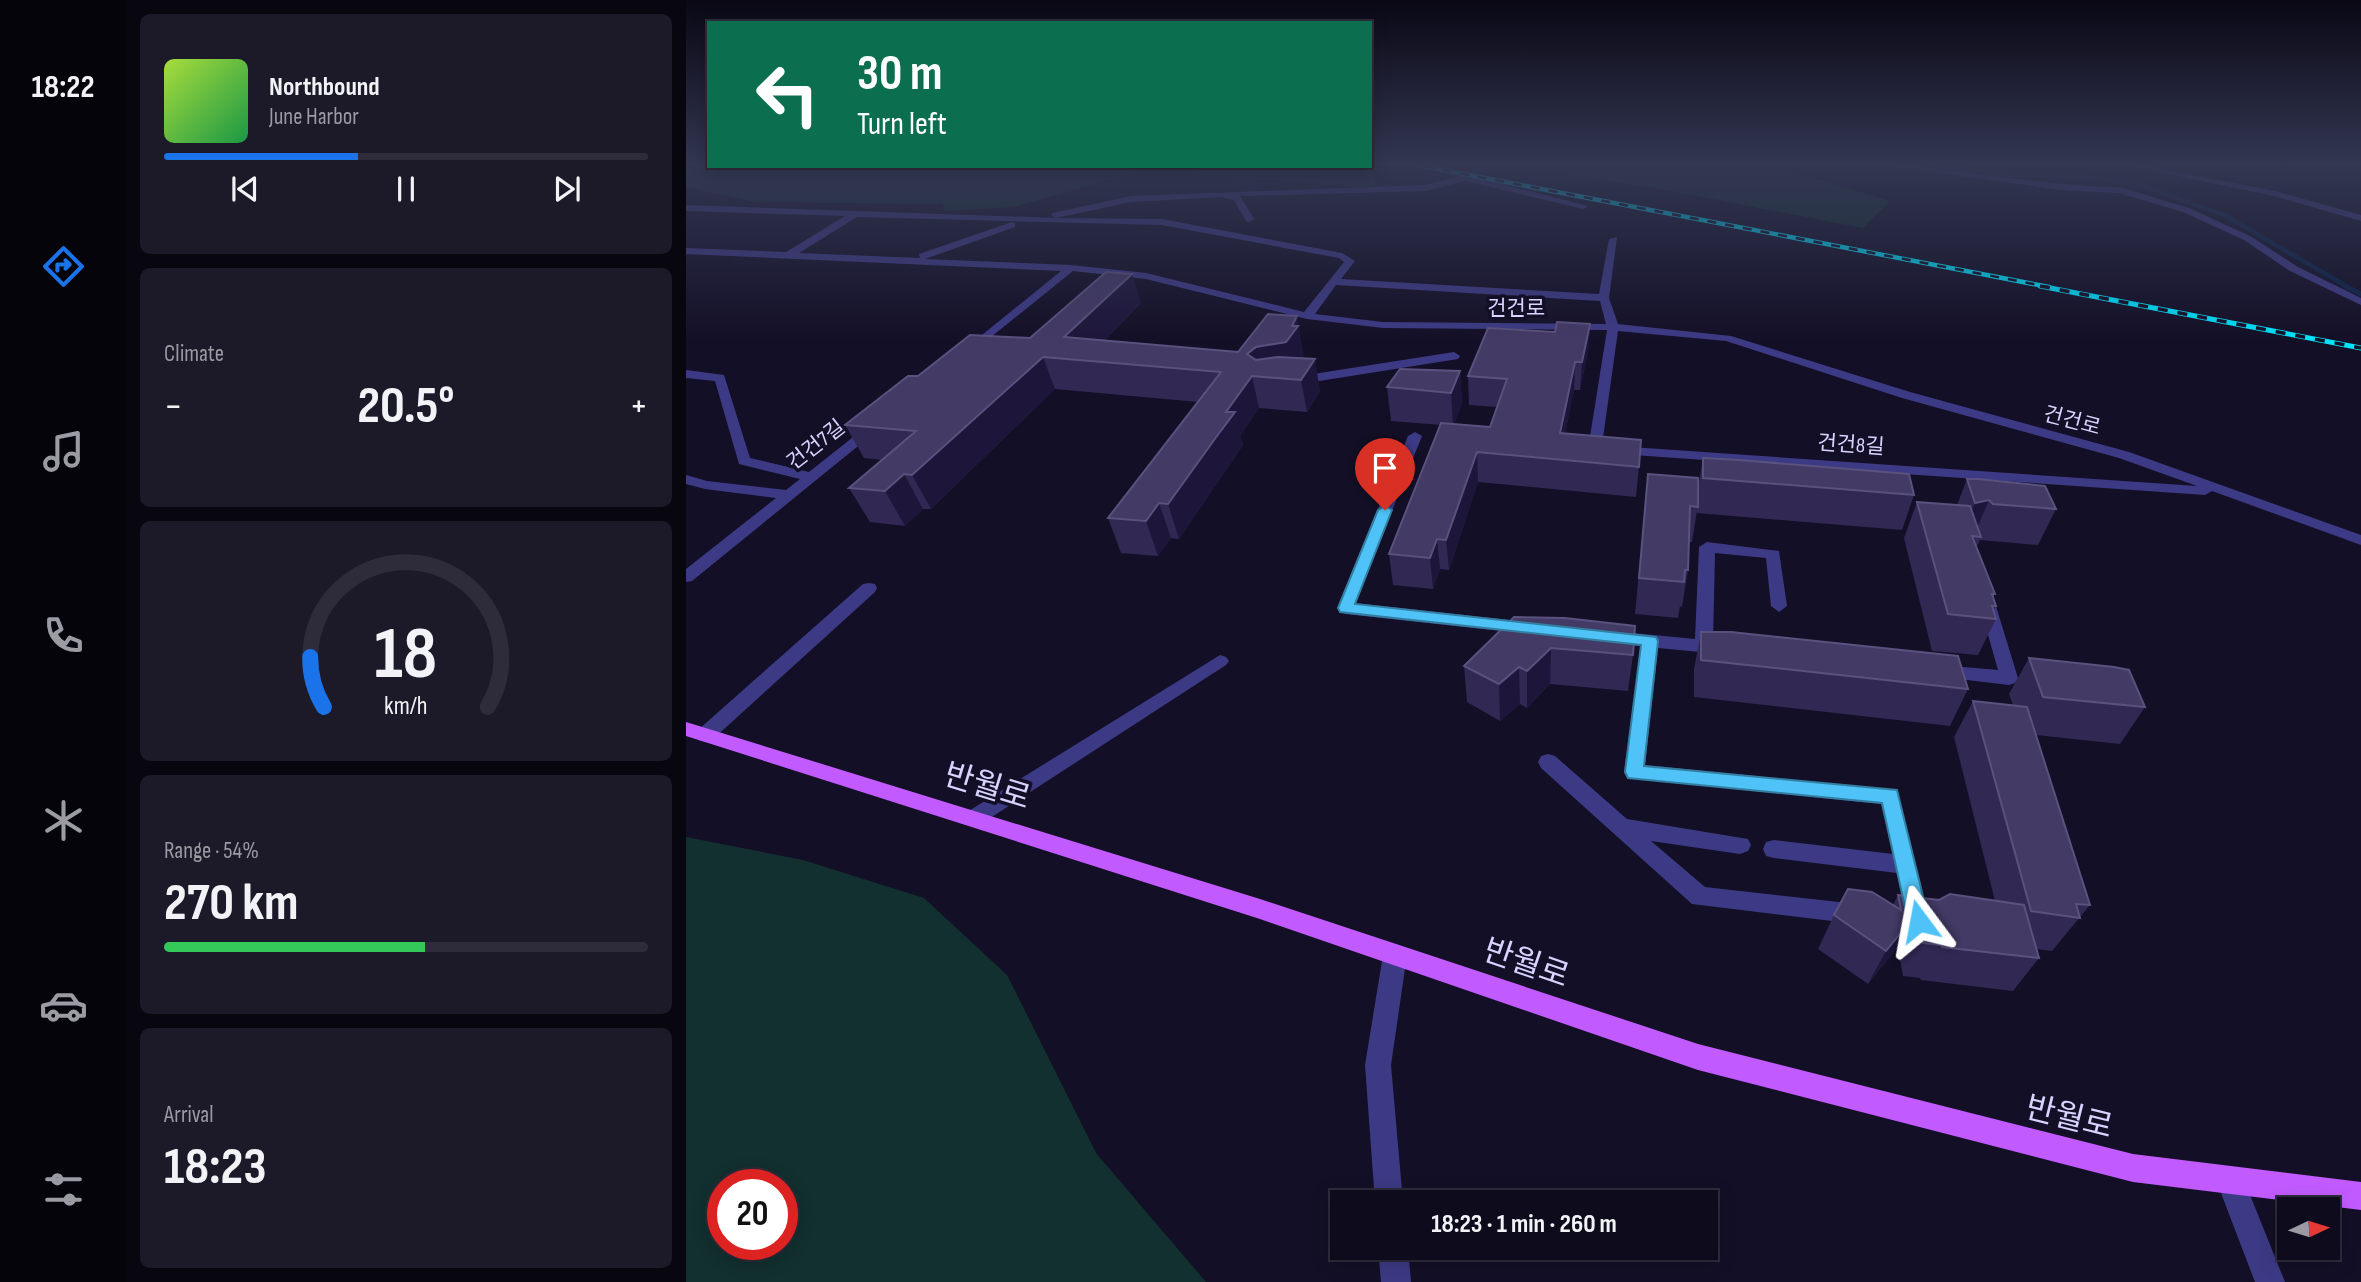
<!DOCTYPE html>
<html lang="en">
<head>
<meta charset="utf-8">
<style>
	body { margin:0; font-family:"Sofia Sans Condensed","Noto Sans KR",sans-serif; background:#1c1929; color:#f1f3f6; height:100vh; display:flex; flex-direction:column; font-size:26px; white-space:nowrap }
	* { box-sizing:border-box; margin:0 }
	p { font-size:23px; color:#9b9ba3 }
	.icon { flex:none; width:38px; height:38px; fill:none; stroke:currentColor; stroke-width:2; stroke-linecap:round; stroke-linejoin:round }
	.map { position:relative; flex:1; overflow:hidden }
	.details { display:flex; flex-direction:column; gap:14px; padding:14px; background:#08060f; width:560px }
	.details>* { flex:none }
	.hud { position:absolute; left:21px; top:21px; width:665px; height:147px; border-radius:0px; box-shadow:0 4px 18px #0003,0 0 0 2px #2e2b3b; background:#0b6e4f; color:#fff; overflow:hidden }
	.needle { width:46px; rotate:86deg }
	.controls { position:absolute; left:1591px; top:1197px; display:grid; gap:14px }
	.controls a { display:grid; place-items:center; width:63px; height:63px; border-radius:0px; background:#0e0b1c; box-shadow:0 4px 18px #0003,0 0 0 2px #2e2b3b; font-size:35px }
	.speed { position:absolute; left:21px; top:1169px; display:flex; gap:14px; font-size:35px; font-weight:700; text-align:center }
	.speed>* { display:grid; place-content:center; width:91px; height:91px; border-radius:50%; background:#0e0b1c; box-shadow:0 4px 18px #0003,0 0 0 2px #2e2b3b; line-height:1 }
	.speed .limit { border:10px solid #d22; background:#fff; color:#111 }
	.pin { position:absolute; display:grid; place-items:center; width:60px; height:60px; color:#fff; margin:-72px -30px; border-radius:50% 50% 50% 0; rotate:-45deg; box-shadow:0 0 7px #0007 }
	.pin .icon { rotate:45deg }
	.me { position:absolute; width:77px; margin:-38px; rotate:347deg; stroke-linejoin:round; filter:drop-shadow(0 0 5px #0008) }
	.turn { display:flex; align-items:center; gap:24px; height:147px; padding:0 35px; font-size:32px }
	.turn .icon { width:91px; height:91px; stroke-width:2.5 }
	.turn b { display:block; font-size:49px; line-height:60px }
	.big { font-size:52px; font-weight:700; line-height:1.1 }
	.details .tile { flex:1; display:flex; flex-direction:column; justify-content:center; gap:10px; min-width:0; padding:0 24px; border-radius:10px; background:#1c1929 }
	.details .dial { align-items:center; gap:0 }
	.dial svg { height:182px; overflow:visible; fill:none; stroke:#2e2b3b; stroke-width:7; stroke-linecap:round; text-anchor:middle }
	.dial text { fill:#f1f3f6; stroke:none }
	.song { display:flex; align-items:center; gap:21px }
	.cover { width:84px; height:84px; border-radius:10px; background:linear-gradient(135deg,hsl(80 70% 55%),hsl(140 70% 35%)) }
	.played { height:7px; border-radius:4px; background:linear-gradient(90deg,#1a73e8 40%,#2e2b3b 40%) }
	.keys { display:flex; justify-content:space-around; direction:ltr }
	.heat { display:flex; justify-content:space-between; align-items:center; font-size:38px; direction:ltr }
	.charge { height:10px; border-radius:5px; background:linear-gradient(90deg,#34c759 54%,#2e2b3b 0) }
	.trip { position:absolute; left:644px; top:1190px; width:388px; height:70px; border-radius:0px; background:#0e0b1c; box-shadow:0 4px 18px #0003,0 0 0 2px #2e2b3b; font-weight:700; line-height:70px; text-align:center }
	main { display:flex; flex:1; min-height:0 }
	.dock { display:flex; flex-direction:column; width:126px; justify-content:space-around; align-items:center; background:#06040b; color:#9b9ba3 }
	.dock .icon { width:49px; height:49px }
	.dock .selected { color:#1a73e8 }
	.dock b { font-size:32px; color:#f1f3f6 }
	.map>svg:first-child { display:block }
	.green { fill:#12302f; fill-rule:evenodd }
	.lines { fill:none; stroke-linecap:round; stroke-linejoin:round }
	.stream-far1 { stroke:#0c2248; stroke-width:4.5 }
	.stream { stroke:#0c2248; stroke-width:5 }
	.minor { fill:#3d3a85; fill-rule:evenodd }
	.major { fill:#c25bff; fill-rule:evenodd }
	.rail-far1-casing { stroke:#00e5ff; stroke-width:4.5 }
	.rail-casing { stroke:#00e5ff; stroke-width:5 }
	.rail-far1 { stroke:#130f26; stroke-width:2.5; stroke-dasharray:9; stroke-linecap:butt }
	.rail { stroke:#130f26; stroke-width:3.5; stroke-dasharray:10; stroke-linecap:butt }
	.wall { fill:#312854 }
	.shaded-wall { fill:#1d163a }
	.building { fill:#433a66; stroke:#5a527e; stroke-width:2 }
	.route { fill:#4fc3f7; stroke:#337fa1; stroke-width:2 }
	.labels { text-anchor:middle; dominant-baseline:central; stroke-width:7; stroke-linejoin:round; paint-order:stroke }
	.far-street-label { font-size:21px; fill:#d9d4ff; stroke:#130f26 }
	.near-street-label { font-size:32px; fill:#d9d4ff; stroke:#130f26 }
</style>
</head>
<body>
<main>
<nav class="dock">
<b>18:22</b>
<svg class="icon selected" aria-label="directions" viewBox="0 0 24 24"><path d="M12 3l9 9-9 9-9-9zM9 14v-3h6M13 9l2 2-2 2"/></svg>
<svg class="icon" aria-label="music" viewBox="0 0 24 24"><path d="M9 18V5l10-2v13"/><circle cx="6" cy="18" r="3"/><circle cx="16" cy="16" r="3"/></svg>
<svg class="icon" aria-label="phone" viewBox="0 0 24 24"><path d="M5 4h4l2 5-3 2q2 4 5 5l2-3 5 2v4C11 20 4 13 5 4z"/></svg>
<svg class="icon" aria-label="climate" viewBox="0 0 24 24"><path d="M12 3v18M4 7l16 10M4 17L20 7"/></svg>
<svg class="icon" aria-label="car" viewBox="0 0 24 24"><path d="M5 17H2v-5l4-1 3-4h7l3 4 3 1v5h-3M9 17h6M6 11h13"/><circle cx="7" cy="17" r="2"/><circle cx="17" cy="17" r="2"/></svg>
<svg class="icon" aria-label="filters" viewBox="0 0 24 24"><path d="M4 7h16M4 17h16"/><circle cx="9" cy="7" r="2"/><circle cx="15" cy="17" r="2"/></svg>
</nav>
<section class="details">
<div class="tile">
<div class="song"><i class="cover"></i><div><b>Northbound</b><p>June Harbor</p></div></div>
<div class="played"></div>
<div class="keys"><svg class="icon" aria-label="previous" viewBox="0 0 24 24"><path d="M18 5L8 12l10 7zM5 5v14"/></svg><svg class="icon" aria-label="pause" viewBox="0 0 24 24"><path d="M8 5v14M16 5v14"/></svg><svg class="icon" aria-label="next" viewBox="0 0 24 24"><path d="M6 5l10 7-10 7zM19 5v14"/></svg></div>
</div>
<div class="tile"><p>Climate</p>
<div class="heat"><a>−</a><b class="big">20.5°</b><a>+</a></div>
</div>
<div class="tile dial"><svg viewBox="0 0 100 80">
<path d="M14 69A42 42 0 1 1 86 69"/>
<path d="M14 69A42 42 0 0 1 8 47" stroke="#1a73e8"/>
<text x="50" y="56" font-size="32" font-weight="700">18</text>
<text x="50" y="72" font-size="11">km/h</text>
</svg></div>
<div class="tile"><p>Range · 54%</p><b class="big">270 km</b><div class="charge"></div></div>
<div class="tile"><p>Arrival</p><b class="big">18:23</b></div>
</section>
<div class="map">
<svg width="1675" height="1282" viewBox="0 0 1675 1282">
	<rect width="100%" height="100%" fill="#130f26"/>
	<!-- green -->
	<g class="green">
		<path d="M0,163H23V166H668L686,174L694,189L459,170L327,207L259,211L257,204L70,202L0,187Z"/>
		<path d="M859,163H1076L1204,201L1177,228L970,188L847,170Z"/>
		<path d="M0,837L117,860L238,898L321,975L410,1153L520,1282H0ZM37,1185H96V1244H37Z"/>
	</g>
	<g class="lines">
		<!-- stream-far1 -->
		<path class="stream-far1" d="M1229,163L1324,175L1402,177L1454,185L1540,216L1662,287"/>
		<!-- stream -->
		<path class="stream" d="M1659,286L1675,294"/>
		<!-- minor -->
		<g class="minor">
			<path d="M1181,163H1203L1374,184L1437,188L1503,208L1564,236L1612,267L1675,298V305L1604,271L1558,240L1497,212L1433,193L1374,190Z"/>
			<path d="M1429,163H1444L1589,191L1675,215V221L1588,196Z"/>
			<path d="M779,175L902,206L898,209L779,181L739,191L554,196L568,219L563,222L560,221L548,200L536,197L445,202L370,218L476,219L656,253L669,261L655,279L913,294L923,239L931,237L923,298L932,324L1045,336L1224,392L1443,452L1675,535V545L1526,491L1519,495L904,452L902,449L921,330L697,328L621,319L460,279L387,271L284,354L280,352V348L375,271L0,254V248L100,252L159,216L0,211V205L370,218L365,215L367,213L445,196L739,185ZM171,217L476,225L653,258L658,262L618,312L460,273L385,265L239,259L329,227V223L326,222L233,254L234,258L113,253ZM650,285L914,301L920,324L697,322L629,314ZM932,331L1040,341L1216,398L1433,458L1511,486L916,445Z"/>
			<path d="M768,352L774,356L772,359L608,385L602,381L608,377Z"/>
			<path d="M0,370L38,375L64,458L123,472L181,426L186,425L193,429L6,581L0,582V569L90,498L19,489L0,484V475L21,481L100,490L114,479L53,464L29,381L0,378Z"/>
			<path d="M729,432L736,436L669,603L843,622L849,624L852,628L849,632L843,634L659,614L651,608L722,436Z"/>
			<path d="M1021,542L1093,551L1101,606L1093,612L1085,606L1080,558L1029,553L1027,641L1041,644L1044,648L1035,654L972,648L959,765L1211,790L1243,917L1240,924L1232,927L1224,924L1211,873L1088,858L1080,856L1077,849L1080,842L1088,840L1207,854L1195,804L941,778L938,772L955,646L927,643L918,637L927,631L1009,639L1013,547Z"/>
			<path d="M183,583L189,584L191,588L189,592L26,740L19,742L12,740L9,735L12,730L177,584Z"/>
			<path d="M1301,597L1309,603L1332,678L1329,683L1323,685L1248,676L1245,671L1248,666L1254,665L1312,670L1293,603Z"/>
			<path d="M534,655L540,657L543,661L540,665L295,824L288,827L281,824L278,818L281,812Z"/>
			<path d="M862,754L869,756L941,819L1062,839L1065,845L1062,851L1054,854L965,841L1019,887L1171,904L1179,907L1182,914L1179,921L1171,924L1006,904L855,768L852,762L855,756Z"/>
			<path d="M709,944L717,947L721,955L705,1065L717,1202H689L679,1065L697,955L701,947Z"/>
			<path d="M1544,1166L1554,1170L1599,1282H1569L1530,1180L1534,1170Z"/>
			<path d="M692,1248H722L725,1282H695Z"/>
		</g>
		<!-- major -->
		<path class="major" d="M0,722L574,899L1012,1044L1447,1154L1675,1182V1210L1447,1182L1012,1070L574,919L0,736Z"/>
		<defs>
			<path id="rail-far1" d="M721,163L1363,287"/>
			<path id="rail" d="M1354,286L1675,348"/>
		</defs>
		<!-- rail-far1 casing -->
		<use href="#rail-far1" class="rail-far1-casing"/>
		<!-- rail casing -->
		<use href="#rail" class="rail-casing"/>
		<!-- rail-far1 -->
		<use href="#rail-far1" class="rail-far1"/>
		<!-- rail -->
		<use href="#rail" class="rail"/>
	</g>
	<!-- wall -->
	<g class="wall">
		<path d="M455,303L418,341L552,352L616,347L617,358L634,391L621,412L573,408L554,436L557,445L540,470L493,539L485,538L472,556L435,553L422,518L512,402L369,389L245,509H237L219,526L184,522L163,488L196,460L178,458L159,425L232,376L344,338Z"/>
		<path d="M904,324L902,351L894,390H888L879,433L953,467L950,497L792,482L763,570L754,569L747,589L707,585L703,554L755,425L705,421L701,387L774,371L776,404L768,424L804,427L811,407L783,405L782,376L869,332Z"/>
		<path d="M1017,458L1228,495L1216,530L1011,513V511L1006,542H1003L1002,570L996,607L994,606L992,618L949,614L962,474L1012,488Z"/>
		<path d="M1281,479L1370,509L1352,545L1294,540L1290,548L1309,594L1307,597L1310,606L1307,611L1310,619L1292,655L1246,651L1218,538L1231,502L1271,505Z"/>
		<path d="M828,617L947,655L942,691L864,684L841,708L834,704L814,721L781,702L778,666Z"/>
		<path d="M1015,632L1282,689L1264,726L1008,697V669Z"/>
		<path d="M1343,658L1459,707L1434,744L1350,735L1404,905L1366,951L1351,949L1353,958L1327,991L1235,980L1234,978L1217,976L1212,947L1182,984L1132,949L1148,915L1207,905L1212,895L1253,900L1309,901L1268,737L1287,701L1327,705L1323,694Z"/>
	</g>
	<!-- shaded-wall -->
	<g class="shaded-wall">
		<path d="M446,274L455,303L398,361L378,337Z"/>
		<path d="M611,316L618,357L606,374L566,376L561,354L570,347L606,326Z"/>
		<path d="M904,324L902,351L894,390L896,362Z"/>
		<path d="M357,357L369,389L245,509L226,475Z"/>
		<path d="M629,359L634,391L621,412L615,380Z"/>
		<path d="M889,362L888,390L873,462L874,433Z"/>
		<path d="M774,371L776,404L767,426L765,393Z"/>
		<path d="M566,376L573,408L554,436L557,445L493,539L482,504L540,412Z"/>
		<path d="M791,452L792,482L763,570L760,540Z"/>
		<path d="M218,474L237,509L219,526L199,491Z"/>
		<path d="M1303,500L1288,535L1274,538L1289,503Z"/>
		<path d="M473,503L485,538L472,556L460,521Z"/>
		<path d="M751,539L754,569L747,589L744,558Z"/>
		<path d="M865,648L864,684L841,708V671Z"/>
		<path d="M833,667L834,704L814,721L813,684Z"/>
		<path d="M1231,913L1212,947L1182,984L1200,951Z"/>
	</g>
	<!-- building -->
	<g class="building">
		<path d="M420,272L446,274L378,337L552,352L582,314L611,316L606,326H612L600,342L570,347L561,354L570,360L592,357L629,359L615,380L566,376L540,412H549L531,436L482,504L473,503L460,521L422,518L535,372L357,357L226,475L218,474L199,491L163,488L230,431L159,425L222,376H232L284,335L344,338Z"/>
		<path d="M871,322L904,324L896,362H889L874,433L955,440L953,467L791,452L760,540L751,539L744,558L703,554L755,423L804,427L821,379L782,376L802,328L869,332Z"/>
		<path d="M714,369L774,371L765,393L701,387Z"/>
		<path d="M1017,458L1053,460L1223,474L1228,495L1017,478Z"/>
		<path d="M962,474L1012,478V507L1004,506L1002,570H999L998,582L953,578Z"/>
		<path d="M1281,479H1292L1359,486L1370,509L1307,504L1303,500L1289,503Z"/>
		<path d="M1231,502L1284,506L1295,537L1286,536L1309,594H1306L1310,606H1306L1310,619L1262,614Z"/>
		<path d="M828,617L879,618L949,626L947,655L865,648L841,671L833,667L813,684L778,666Z"/>
		<path d="M1015,632H1045L1272,656L1282,689L1015,660Z"/>
		<path d="M1343,658L1428,667L1443,670L1459,707L1357,697Z"/>
		<path d="M1287,701L1341,707L1404,905L1390,904L1394,918L1345,911Z"/>
		<path d="M1162,889L1186,892L1215,910L1212,895L1253,900L1264,894L1338,905L1353,958L1256,947L1255,945L1237,943L1231,913L1200,951L1148,915Z"/>
	</g>
	<!-- sky -->
	<linearGradient id="sky" x2="0" y2="1"><stop stop-color="#0a0815"/><stop offset="0.48" stop-color="#333752"/><stop offset="1" stop-color="#333752" stop-opacity="0"/></linearGradient>
	<rect width="1675" height="342" fill="url(#sky)"/>
	<!-- route -->
	<path class="route" d="M699,506L706,510L669,604L970,637L972,641L958,766L1211,790L1243,921L1240,928L1233,931L1225,928L1222,921L1196,803L942,778L939,772L955,645L654,612L652,608L692,510Z"/>
	<g class="labels">
		<!-- far-street labels -->
		<g class="far-street-label">
			<text x="830" y="308">건건로</text>
			<text transform="translate(1386 421) rotate(15)">건건로</text>
			<text transform="translate(130 445) rotate(-38)">건건7길</text>
			<text transform="translate(1165 445) rotate(4)">건건8길</text>
		</g>
		<!-- near-street labels -->
		<g class="near-street-label">
			<text transform="translate(301 787) rotate(17)">반월로</text>
			<text transform="translate(840 964) rotate(19)">반월로</text>
			<text transform="translate(1383 1118) rotate(14)">반월로</text>
		</g>
	</g>
</svg>
<div class="controls">
<a><svg class="needle" viewBox="-14 -14 28 28"><path d="M0-13l5 13h-10z" fill="#e53935"/><path d="M0 13l5-13h-10z" fill="#9b9ba3"/></svg></a>
</div>
<div class="speed"><div class="limit">20</div></div>
<div class="pin" style="left:699px;top:510px;background:#d93025"><svg class="icon" aria-label="arrive" viewBox="0 0 24 24"><path d="M6 21V4h12l-3 4 3 4H6"/></svg></div>
<svg class="me" style="left:1233px;top:921px" viewBox="-20 -20 40 40"><path d="M0-17L14 15 0 8-14 15z" fill="#4fc3f7" stroke="#fff" stroke-width="4"/></svg>
<div class="trip">18:23 · 1 min · 260 m</div>
<div class="hud">
<div class="turn"><svg class="icon" aria-label="left" viewBox="0 0 24 24"><path d="M17 20v-9H6M10 6l-5 5 5 5"/></svg><div><b>30 m</b>Turn left</div></div>
</div>
</div>
</main>
</body>
</html>
